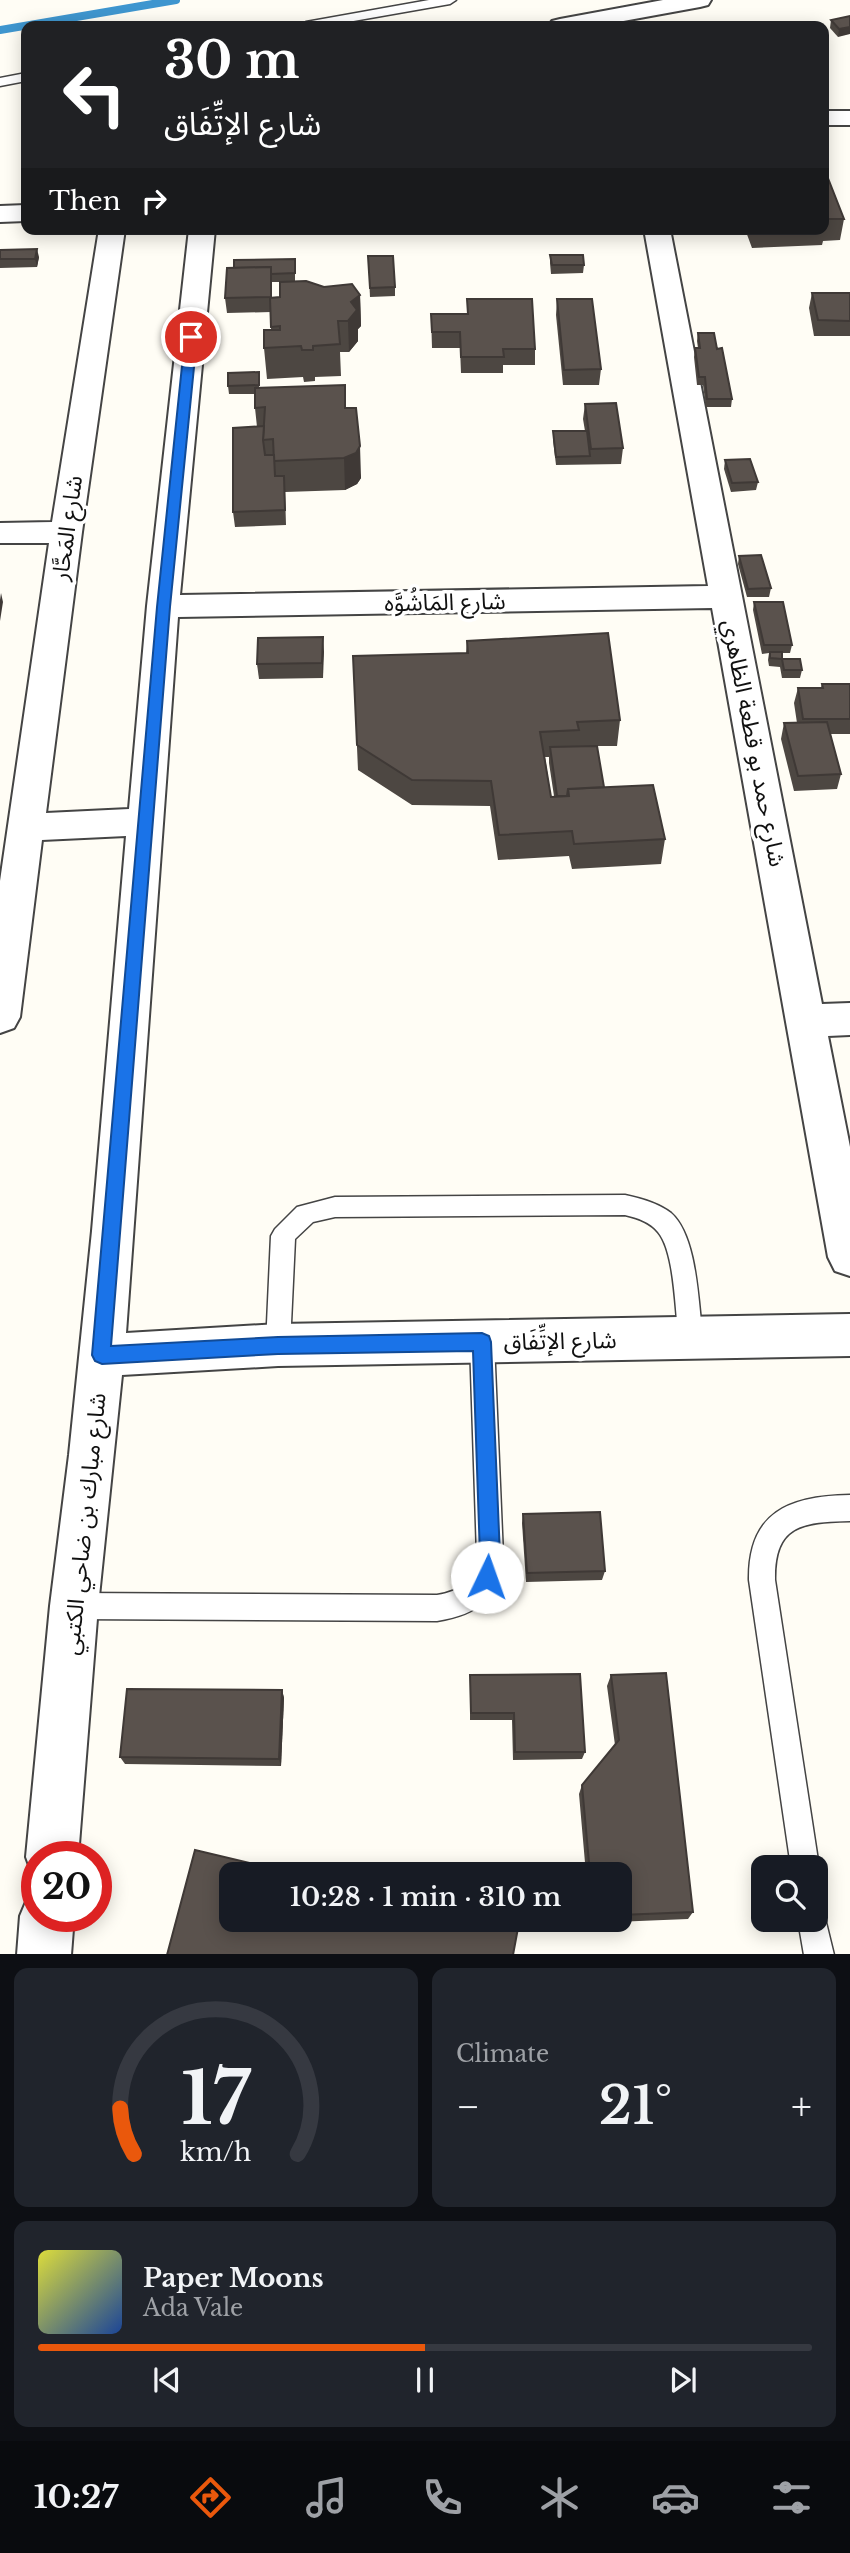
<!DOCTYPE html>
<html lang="en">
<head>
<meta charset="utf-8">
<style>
	body { margin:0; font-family:"Libre Baskerville","Noto Sans Arabic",serif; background:#20242c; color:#f1f3f6; height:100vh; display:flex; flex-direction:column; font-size:26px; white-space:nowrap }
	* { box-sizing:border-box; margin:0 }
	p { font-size:23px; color:#9ea1a6 }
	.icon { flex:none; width:38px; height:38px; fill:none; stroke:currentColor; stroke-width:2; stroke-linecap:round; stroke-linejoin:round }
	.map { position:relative; height:1954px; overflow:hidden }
	.details { display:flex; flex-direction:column; gap:14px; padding:14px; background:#0d0f14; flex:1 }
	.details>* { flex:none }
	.banner { position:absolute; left:21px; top:21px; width:808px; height:214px; border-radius:14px; box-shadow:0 4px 18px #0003; background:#202124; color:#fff; overflow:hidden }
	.controls { position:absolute; left:751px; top:1855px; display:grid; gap:14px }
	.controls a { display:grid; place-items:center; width:77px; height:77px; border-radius:14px; background:#171b24; box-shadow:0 4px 18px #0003; font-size:35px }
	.speed { position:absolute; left:21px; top:1841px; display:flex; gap:14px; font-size:35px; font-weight:700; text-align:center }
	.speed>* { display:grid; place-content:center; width:91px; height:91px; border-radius:50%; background:#171b24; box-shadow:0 4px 18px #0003; line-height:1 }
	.speed .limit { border:10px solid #d22; background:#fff; color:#111 }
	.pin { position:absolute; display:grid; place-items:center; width:60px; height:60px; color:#fff; margin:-30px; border:4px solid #fff; border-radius:50%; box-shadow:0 2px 7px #0007 }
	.me { position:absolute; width:77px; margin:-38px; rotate:3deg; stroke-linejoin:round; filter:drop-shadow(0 0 5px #0008) }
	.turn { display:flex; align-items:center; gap:24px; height:147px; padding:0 28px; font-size:32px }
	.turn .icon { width:91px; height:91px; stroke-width:2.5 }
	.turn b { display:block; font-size:49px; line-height:60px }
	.then { display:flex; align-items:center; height:66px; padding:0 28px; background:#0003; gap:14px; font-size:26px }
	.big { font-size:52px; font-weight:600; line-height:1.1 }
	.details .card { flex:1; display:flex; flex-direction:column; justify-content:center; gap:10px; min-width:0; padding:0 24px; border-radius:14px; background:#20242c }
	.details .dial { align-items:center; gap:0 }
	.dial svg { height:182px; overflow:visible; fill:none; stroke:#363941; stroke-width:7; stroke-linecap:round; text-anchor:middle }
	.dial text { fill:#f1f3f6; stroke:none }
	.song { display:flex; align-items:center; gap:21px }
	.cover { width:84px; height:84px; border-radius:10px; background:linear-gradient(135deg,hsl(60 70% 55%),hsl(220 70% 35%)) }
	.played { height:7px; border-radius:4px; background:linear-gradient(90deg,#ea580c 50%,#363941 50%) }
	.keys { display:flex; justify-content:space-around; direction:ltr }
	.heat { display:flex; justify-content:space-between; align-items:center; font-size:38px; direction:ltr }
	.details .tiles { flex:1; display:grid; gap:14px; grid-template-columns:1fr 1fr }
	.card:last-child { grid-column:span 2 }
	.trip { position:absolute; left:219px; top:1862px; width:413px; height:70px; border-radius:14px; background:#171b24; box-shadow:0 4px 18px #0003; font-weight:600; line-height:70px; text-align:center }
	.tabs { display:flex; height:112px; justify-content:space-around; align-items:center; background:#090b0e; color:#9ea1a6 }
	.tabs .icon { width:49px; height:49px }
	.tabs .active { color:#ea580c }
	.tabs b { font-size:32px; color:#f1f3f6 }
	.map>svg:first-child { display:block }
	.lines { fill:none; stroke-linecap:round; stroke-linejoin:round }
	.stream { stroke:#3f96cf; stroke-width:8 }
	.service-casing { stroke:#444; stroke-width:3 }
	.minor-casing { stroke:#444; stroke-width:4 }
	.service { fill:#fff; fill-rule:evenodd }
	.minor { fill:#fff; fill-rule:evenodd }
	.wall { fill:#4d4742; fill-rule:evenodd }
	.shaded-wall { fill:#3f3936 }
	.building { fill:#5a524d; stroke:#3f3936; stroke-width:2 }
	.route { fill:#1a73e8; stroke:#114b97; stroke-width:2 }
	.labels { text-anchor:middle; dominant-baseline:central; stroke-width:7; stroke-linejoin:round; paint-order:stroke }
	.street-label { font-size:23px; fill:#111; stroke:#fff }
</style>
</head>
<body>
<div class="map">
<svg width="850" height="1955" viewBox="0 0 850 1955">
	<rect width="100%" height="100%" fill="#fffdf5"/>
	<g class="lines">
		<!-- stream -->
		<path class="stream" d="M0,30L176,0"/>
		<defs>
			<g id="service">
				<path d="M429,0H456L450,4L325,26H300L306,22Z"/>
				<path d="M26,73V81L0,86V78Z"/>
				<path d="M625,1195C640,1198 658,1203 671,1213C698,1237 698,1305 703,1339L700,1347L691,1350L682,1347L679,1339C675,1312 675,1252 658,1232C650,1222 638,1218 625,1215L335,1217L313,1222L295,1239L290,1345L287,1353L278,1356L269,1353L266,1345L271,1236L275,1229L297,1207L335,1197Z"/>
				<path d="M482,1331L491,1334L494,1342L503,1556C496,1599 480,1614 437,1621L74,1619L65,1615L61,1606L65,1597L74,1593L437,1595C462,1591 473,1581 477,1556L470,1342L473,1334Z"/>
				<path d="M850,1495V1521C802,1522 774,1525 775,1580L819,1867L816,1877V1867H791L749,1580C748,1512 789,1496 850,1495Z"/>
				<path d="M816,1906L823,1910L834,1955H804L798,1920H816Z"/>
			</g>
			<g id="minor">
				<path d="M663,0H711L708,5L700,7L596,26H548L552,21L560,19Z"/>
				<rect x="824" y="111" width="26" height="14"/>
				<path d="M26,205V221L0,222V206Z"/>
				<path d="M99,229H125L82,532L46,813L129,809L147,606L189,229H215L180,595L708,586L644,229H670L822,1004L850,1003V1035L828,1036L850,1147V1276L835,1271L828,1257L712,608L178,617L126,1333L278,1324L850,1314V1356L278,1366L122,1375L98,1606L78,1857H37V1877L33,1876L26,1857L50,1606L69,1455L92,1231L126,836L42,840L20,1017L14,1028L0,1033V881L49,543H0V523L52,522Z"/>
				<path d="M37,1893V1916H74L71,1955H17L20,1916L28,1897Z"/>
			</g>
		</defs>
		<!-- service casing -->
		<use href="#service" class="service-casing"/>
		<!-- minor casing -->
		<use href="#minor" class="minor-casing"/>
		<!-- service -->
		<use href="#service" class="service"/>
		<!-- minor -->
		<use href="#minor" class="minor"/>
	</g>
	<!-- wall -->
	<g class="wall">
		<path d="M850,16L838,37L830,28L831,20Z"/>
		<path d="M824,168L844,219L840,240L823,241L822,245L752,248L745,229H824Z"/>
		<path d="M0,250L39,257L37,267L0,268Z"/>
		<path d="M550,255L584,265L583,273L551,274L550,263Z"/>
		<path d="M368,256L395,287V296L370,297Z"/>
		<path d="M295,259V282L324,287L360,295L361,326L358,329V341L349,352H340L341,376L315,377V381L304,382L303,377L267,379L264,348L271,330V312L227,313L225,298L234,268ZM272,282H294L280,297L272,298Z"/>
		<path d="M812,293H850V336H814L809,308Z"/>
		<path d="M467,299L535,349V365H503V373H461L460,348H432L431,314H467Z"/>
		<path d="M557,299L601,369L599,385H563L556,315Z"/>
		<path d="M698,333L717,349L732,399L731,407H706L703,385H697L694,357L695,348H698L697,341Z"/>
		<path d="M259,372V388L345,385L346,408L361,478L357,484L345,490L285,492L286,525L235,527L233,512L257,427L255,408V394H229L228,386Z"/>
		<path d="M585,404L623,448L621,464L556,465L553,440V431H585L583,419Z"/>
		<path d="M725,460L758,482L756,490L731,492L724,469Z"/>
		<path d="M739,556L771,588L769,597H747L738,564Z"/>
		<path d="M754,602L792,645L790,653H782V659L802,670L800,678H782L780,667L769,666L768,660L769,653L762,654L753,610Z"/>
		<path d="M323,637V678L259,679L257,664Z"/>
		<path d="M467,641L620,720L617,746H597L604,787L665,839L661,864L572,869L569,856L498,860L490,806L412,805L358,770L353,656L466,653ZM545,757H549V763L554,796L551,797Z"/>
		<path d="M822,684H850V734H830L841,774L837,789L794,791L781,739L784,723H797L794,703L798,688H821Z"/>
		<path d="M523,1514L605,1571L602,1580L526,1582L522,1523Z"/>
		<path d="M470,1675L585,1752L582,1759L513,1760L512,1720H470Z"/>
		<path d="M611,1675L693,1912L688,1919L590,1923V1920H620V1874H586L579,1794L582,1785L615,1745L607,1686Z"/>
		<path d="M282,1690L284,1698L281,1766L125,1764L120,1757Z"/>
	</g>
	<!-- shaded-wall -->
	<g class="shaded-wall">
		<path d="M850,27V34L838,37L839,29Z"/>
		<path d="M37,249L39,257L37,267L35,259Z"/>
		<path d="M360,295L361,326L358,329V341L349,352L348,321L351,302Z"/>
		<path d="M360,446L361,478L357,484L345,490L344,458Z"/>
		<path d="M1,593L3,602L0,621V600Z"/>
		<path d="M323,637L324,652L323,678L322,663Z"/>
		<path d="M282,1690L284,1698L281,1766L279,1759Z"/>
	</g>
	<!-- building -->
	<g class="building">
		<path d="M850,16V27L839,29L831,20Z"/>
		<path d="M824,168L844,219H825L826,224H824Z"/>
		<path d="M37,249L35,259H0V250Z"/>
		<path d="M550,255H583L584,265H552Z"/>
		<path d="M368,256H393L395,287L370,288Z"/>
		<path d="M295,259V273L271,274V267L234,268V260Z"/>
		<path d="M271,267V297L225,298L227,268Z"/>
		<path d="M306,281L324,287L352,284L360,295L351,302L357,310L348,321H338L340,344L313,346V350H302L301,346L264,348V330H280V326L271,327L270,298L280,297V282Z"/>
		<path d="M812,293H850V321L818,320Z"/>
		<path d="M467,299H532L535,349H503L504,357H461L460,332H432L431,314H468Z"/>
		<path d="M557,299H592L601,369L564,370Z"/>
		<path d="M698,333H714L717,349L722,348L732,399H707L705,377H699L695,348H700Z"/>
		<path d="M259,372V385L228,386V373Z"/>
		<path d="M345,385V408H356L360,446L356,453L344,458L274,461L273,439L263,440L265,407L255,408V388Z"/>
		<path d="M616,403L623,448L591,449L585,404Z"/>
		<path d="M264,426L263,440L265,455H274L275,476H284L285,510L233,512V428Z"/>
		<path d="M553,431H587L590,456L556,457Z"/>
		<path d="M750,459L758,482L732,483L725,460Z"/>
		<path d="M761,555L771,588L748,589L739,556Z"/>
		<path d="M754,602H783L792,645H764Z"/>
		<path d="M608,633L620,720L577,722L579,730L540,732L551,797L569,796L568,789L653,785L665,839L574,844L572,831L499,835L491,781L412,780L357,745L353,656L468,653L467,641Z"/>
		<path d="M323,637L322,663L257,664L258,638Z"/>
		<path d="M770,652H782V659L770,658Z"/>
		<path d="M782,659H800L802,670H784Z"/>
		<path d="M822,684H850V719H803L798,688H823Z"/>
		<path d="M827,722L841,774L798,776L784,723Z"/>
		<path d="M597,746L604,787L568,789L567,796H557L550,747Z"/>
		<path d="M600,1512L605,1571L527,1573L523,1514Z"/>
		<path d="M666,1673L693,1912L620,1915V1874H590L582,1785L619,1740L611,1675Z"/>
		<path d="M580,1674L585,1752H515L514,1713H471L470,1675Z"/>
		<path d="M127,1689L282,1690L279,1759L120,1757Z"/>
		<path d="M195,1850L296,1874H231V1920H484L518,1928L513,1955H167Z"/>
	</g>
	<!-- route -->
	<path class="route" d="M191,334L197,337L170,607L111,1346L278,1337L482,1333L489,1336L491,1342L500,1556L494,1584L487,1587L480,1584L477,1577L480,1556L473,1351L278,1354L102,1364L95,1361L92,1355L157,607L185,337Z"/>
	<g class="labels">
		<!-- street labels -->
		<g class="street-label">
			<text transform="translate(67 528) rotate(-82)">شارع المَحَّار</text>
			<text transform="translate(445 602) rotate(-1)">شارع المَاشُوَّه</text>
			<text transform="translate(754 743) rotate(79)">شارع حمد بو قطعة الظاهري</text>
			<text transform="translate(560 1341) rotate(-1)">شارع الإتِّفَاق</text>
			<text transform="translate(84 1524) rotate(-84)">شارع مبارك بن ضاحي الكتبي</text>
		</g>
	</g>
</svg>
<div class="controls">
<a><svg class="icon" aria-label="search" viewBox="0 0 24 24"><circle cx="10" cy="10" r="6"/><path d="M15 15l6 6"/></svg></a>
</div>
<div class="speed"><div class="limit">20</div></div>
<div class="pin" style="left:191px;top:337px;background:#d93025"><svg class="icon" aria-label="arrive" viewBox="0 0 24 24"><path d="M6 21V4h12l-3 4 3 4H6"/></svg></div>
<svg class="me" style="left:487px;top:1577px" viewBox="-20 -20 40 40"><circle r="19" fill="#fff"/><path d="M0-13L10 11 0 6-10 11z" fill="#1a73e8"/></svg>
<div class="trip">10:28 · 1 min · 310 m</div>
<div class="banner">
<div class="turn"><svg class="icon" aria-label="left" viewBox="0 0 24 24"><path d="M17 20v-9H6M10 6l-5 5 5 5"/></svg><div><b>30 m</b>شارع الإتِّفَاق</div></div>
<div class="then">Then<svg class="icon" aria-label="right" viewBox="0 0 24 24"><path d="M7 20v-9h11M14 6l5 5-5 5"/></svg></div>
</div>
</div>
<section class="details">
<div class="tiles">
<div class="card dial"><svg viewBox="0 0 100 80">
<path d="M14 69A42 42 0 1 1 86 69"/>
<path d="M14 69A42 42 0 0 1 8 49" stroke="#ea580c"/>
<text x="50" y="56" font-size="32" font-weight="700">17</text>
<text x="50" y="72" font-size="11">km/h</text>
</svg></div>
<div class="card"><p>Climate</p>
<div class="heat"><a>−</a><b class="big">21°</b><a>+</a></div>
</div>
<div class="card">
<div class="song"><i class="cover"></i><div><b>Paper Moons</b><p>Ada Vale</p></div></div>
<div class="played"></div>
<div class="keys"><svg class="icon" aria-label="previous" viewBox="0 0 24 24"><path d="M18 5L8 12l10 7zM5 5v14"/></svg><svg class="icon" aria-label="pause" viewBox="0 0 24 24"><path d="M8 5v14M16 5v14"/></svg><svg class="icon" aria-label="next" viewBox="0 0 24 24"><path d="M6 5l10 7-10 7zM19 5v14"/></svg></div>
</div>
</div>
</section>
<nav class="tabs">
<b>10:27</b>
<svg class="icon active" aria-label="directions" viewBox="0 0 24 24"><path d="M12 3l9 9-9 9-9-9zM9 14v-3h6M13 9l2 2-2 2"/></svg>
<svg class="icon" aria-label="music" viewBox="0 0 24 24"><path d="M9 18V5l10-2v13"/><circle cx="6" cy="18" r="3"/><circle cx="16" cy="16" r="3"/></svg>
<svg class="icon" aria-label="phone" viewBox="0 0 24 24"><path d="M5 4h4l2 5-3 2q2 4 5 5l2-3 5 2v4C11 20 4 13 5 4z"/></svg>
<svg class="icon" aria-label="climate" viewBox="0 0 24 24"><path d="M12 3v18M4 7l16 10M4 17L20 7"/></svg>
<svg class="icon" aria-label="car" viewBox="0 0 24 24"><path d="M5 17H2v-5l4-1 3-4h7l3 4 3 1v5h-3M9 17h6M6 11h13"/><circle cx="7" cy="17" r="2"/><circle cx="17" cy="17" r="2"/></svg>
<svg class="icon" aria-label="filters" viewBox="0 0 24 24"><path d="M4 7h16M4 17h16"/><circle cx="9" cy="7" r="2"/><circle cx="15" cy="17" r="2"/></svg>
</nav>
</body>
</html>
